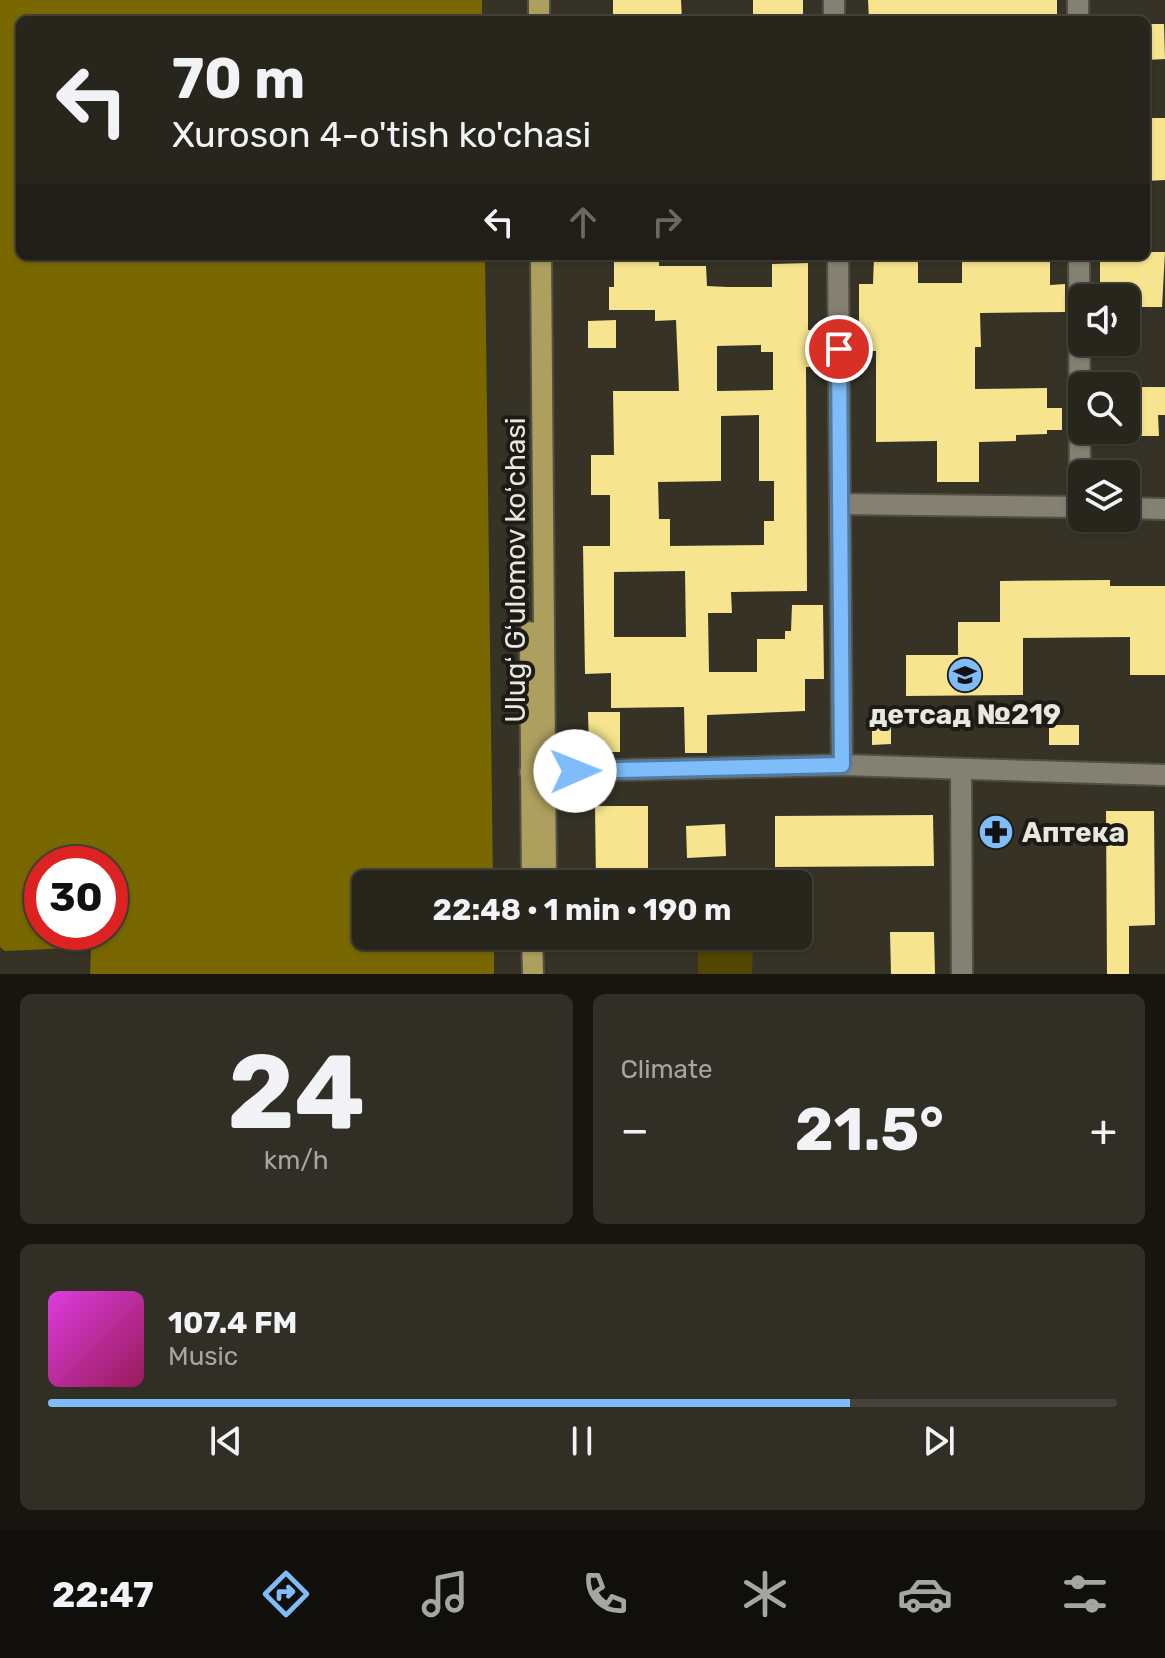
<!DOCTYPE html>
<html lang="en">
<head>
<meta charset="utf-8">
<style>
	body { margin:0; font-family:Rubik,sans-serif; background:#302e25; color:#f1f3f6; height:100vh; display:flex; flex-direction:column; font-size:30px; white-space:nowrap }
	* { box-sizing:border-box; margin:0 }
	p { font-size:26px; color:#a5a5a3 }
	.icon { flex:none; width:44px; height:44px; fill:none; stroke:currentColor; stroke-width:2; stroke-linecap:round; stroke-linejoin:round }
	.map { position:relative; height:974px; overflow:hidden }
	.panel { display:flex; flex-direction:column; gap:20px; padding:20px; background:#16150f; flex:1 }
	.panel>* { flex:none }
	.banner { position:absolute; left:16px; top:16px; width:1134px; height:244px; border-radius:12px; box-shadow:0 2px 6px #0004,0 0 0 2px #44433b; background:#28261c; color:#f1f3f6; overflow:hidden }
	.tools { position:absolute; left:1068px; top:284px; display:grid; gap:16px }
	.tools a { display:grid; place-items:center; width:72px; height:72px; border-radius:12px; background:#28261c; box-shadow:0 2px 6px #0004,0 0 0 2px #44433b; font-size:40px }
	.speed { position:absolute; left:24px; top:846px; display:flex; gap:16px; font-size:40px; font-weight:700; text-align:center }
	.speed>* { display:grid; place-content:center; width:104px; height:104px; border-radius:50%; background:#28261c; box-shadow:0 2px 6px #0004,0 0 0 2px #44433b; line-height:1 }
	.speed .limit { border:12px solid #d22; background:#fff; color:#111 }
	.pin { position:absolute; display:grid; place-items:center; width:68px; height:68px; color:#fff; margin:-34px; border:4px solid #fff; border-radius:50%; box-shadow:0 2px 8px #0007 }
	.me { position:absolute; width:88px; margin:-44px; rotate:89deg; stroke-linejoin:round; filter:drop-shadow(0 0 6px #0008) }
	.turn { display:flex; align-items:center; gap:28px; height:168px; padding:0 24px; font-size:36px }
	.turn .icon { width:104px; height:104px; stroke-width:2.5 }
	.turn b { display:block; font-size:56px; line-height:68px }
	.lanes { display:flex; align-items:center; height:76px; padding:0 24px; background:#0003; justify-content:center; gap:40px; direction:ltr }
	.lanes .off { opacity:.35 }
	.big { font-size:60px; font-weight:700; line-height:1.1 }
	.panel .card { flex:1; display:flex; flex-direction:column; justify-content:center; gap:12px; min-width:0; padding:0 28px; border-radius:12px; background:#302e25 }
	.panel .dial { align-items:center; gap:0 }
	.dial b { font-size:104px; line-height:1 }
	.song { display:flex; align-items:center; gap:24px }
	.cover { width:96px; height:96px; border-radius:12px; background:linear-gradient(135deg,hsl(300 70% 55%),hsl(330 70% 35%)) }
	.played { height:8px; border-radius:4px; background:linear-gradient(90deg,#7ebdf9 75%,#44433b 75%) }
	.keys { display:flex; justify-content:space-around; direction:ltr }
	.heat { display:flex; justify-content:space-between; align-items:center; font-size:44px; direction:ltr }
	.panel .tiles { flex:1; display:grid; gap:20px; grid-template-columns:1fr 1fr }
	.card:last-child { grid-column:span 2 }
	.trip { position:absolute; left:352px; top:870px; width:460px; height:80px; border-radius:12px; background:#28261c; box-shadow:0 2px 6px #0004,0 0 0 2px #44433b; font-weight:700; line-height:80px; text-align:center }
	.menu { display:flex; height:128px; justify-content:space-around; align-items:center; background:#100f0b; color:#a5a5a3 }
	.menu .icon { width:56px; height:56px }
	.menu .selected { color:#7ebdf9 }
	.menu b { font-size:36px; color:#f1f3f6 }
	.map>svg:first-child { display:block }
	.green { fill:#534600 }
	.forest { fill:#796800; fill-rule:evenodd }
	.building { fill:#f6e48f; fill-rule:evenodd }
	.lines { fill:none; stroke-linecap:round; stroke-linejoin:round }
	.minor-casing { stroke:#525044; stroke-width:24 }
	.major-casing { stroke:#525044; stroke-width:24 }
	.minor { stroke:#848172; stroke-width:20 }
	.major { stroke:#ada05f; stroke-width:20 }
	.route-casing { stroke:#527ba2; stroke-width:20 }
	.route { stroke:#7ebdf9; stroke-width:14 }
	.labels { text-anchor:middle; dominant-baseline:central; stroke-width:8; stroke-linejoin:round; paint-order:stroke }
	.street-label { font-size:28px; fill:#e9e8df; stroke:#1c1b15 }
	.poi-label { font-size:28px; font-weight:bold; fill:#e9e8df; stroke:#1c1b15 }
</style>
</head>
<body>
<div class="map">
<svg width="1165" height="974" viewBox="0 0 1165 974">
	<rect width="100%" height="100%" fill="#363326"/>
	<!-- green -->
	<path class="green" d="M698,939L753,940L752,974H698Z"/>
	<!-- forest -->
	<path class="forest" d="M0,0H482V20H20V256H485L493,884H366V936H494V974H90L91,947L5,951L0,947ZM42,864H110V932H42Z"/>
	<!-- building -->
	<g class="building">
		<path d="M613,0H681L682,20H613Z"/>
		<rect x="753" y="0" width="50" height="20"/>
		<path d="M868,0H1057V20H869Z"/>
		<path d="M1146,24H1164L1165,59L1146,60Z"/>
		<path d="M1146,118H1165V180L1146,181Z"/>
		<path d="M1146,252H1165L1162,307H1126V298H1118V284H1100V256H1146Z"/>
		<path d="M874,256L918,260V283H962V259L1050,258V285L1065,284V312L980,313L981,347H975V389L1047,388V408H1062V430H1047V434L1016,435V441L979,442V482H937V441L876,442V351H852V330H859V284H873Z"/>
		<path d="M614,260H659V266H706L707,286L727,287H772V264L808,263V330H826V352L817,351V367H806L807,591L731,592L732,613H708L709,672H757V639H785V631H791L792,605H823L824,679H805V711L707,715V753H685L684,707L611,708V673L585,674L583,546H610V495H591V455H614L613,391H679L676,320L655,321V310H609V287H614ZM761,345V352H773V390L717,391V346ZM759,415V481H774V521H764V545L670,546V519H659L658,482L721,481V416ZM685,571L686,637H614V572Z"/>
		<path d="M616,320V348H588V321Z"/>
		<path d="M1126,387H1165V415H1158L1159,436H1126Z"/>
		<path d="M1110,580V586H1165V675H1130V637L1023,638V695L906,696V655H958V622H1000V581Z"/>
		<path d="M588,712H620V752H589Z"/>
		<path d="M872,715H891V744L872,745Z"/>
		<rect x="1049" y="725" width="30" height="20"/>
		<path d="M595,806H648V884H596Z"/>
		<path d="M1106,811H1154L1155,925L1129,926V974H1107Z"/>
		<path d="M933,815L934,866L775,867V816Z"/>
		<path d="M725,824L726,856L687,858L686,826Z"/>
		<path d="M890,932H934L935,974H891Z"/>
	</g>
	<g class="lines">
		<defs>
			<g id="minor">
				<path d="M834,0V20"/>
				<path d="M1078,0V20"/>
				<path d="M838,256L842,765"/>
				<path d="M1079,256L1080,507"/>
				<path d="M841,504L1082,507"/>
				<path d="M1126,508L1165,509"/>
				<path d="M961,771L962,974"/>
				<path d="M530,772L842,765L1165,775"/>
			</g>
			<g id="major">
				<path d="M539,0V20"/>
				<path d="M541,256L546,884"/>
				<path d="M530,632L532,884"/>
				<path d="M532,936L533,974"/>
			</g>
		</defs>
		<!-- minor casing -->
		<use href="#minor" class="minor-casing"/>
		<!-- major casing -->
		<use href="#major" class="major-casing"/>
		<!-- minor -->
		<use href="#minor" class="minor"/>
		<!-- major -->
		<use href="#major" class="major"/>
	</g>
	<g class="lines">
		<defs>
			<path id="route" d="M575,771L842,765L839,349"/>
		</defs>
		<!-- route casing -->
		<use href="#route" class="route-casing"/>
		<!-- route -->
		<use href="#route" class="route"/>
	</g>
	<!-- icons -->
	<defs>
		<symbol id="school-disc" viewBox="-11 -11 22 22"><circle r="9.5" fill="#7ebdf9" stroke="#1c1b15"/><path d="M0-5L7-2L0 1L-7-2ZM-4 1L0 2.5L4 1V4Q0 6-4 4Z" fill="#111"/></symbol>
		<symbol id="pharmacy-disc" viewBox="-11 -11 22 22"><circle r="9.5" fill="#7ebdf9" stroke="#1c1b15"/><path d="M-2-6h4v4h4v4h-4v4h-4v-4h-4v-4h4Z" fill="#111"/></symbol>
	</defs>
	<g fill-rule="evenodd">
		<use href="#school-disc" x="945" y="655" width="40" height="40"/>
		<use href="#pharmacy-disc" x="976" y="812" width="40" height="40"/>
	</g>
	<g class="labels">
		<!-- street labels -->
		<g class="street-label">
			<text transform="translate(515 570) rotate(-90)">Ulugʻ Gʻulomov koʻchasi</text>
		</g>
		<!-- poi labels -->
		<g class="poi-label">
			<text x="965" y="714">детсад №219</text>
			<text x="1022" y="832" text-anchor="start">Аптека</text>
		</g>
	</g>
</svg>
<div class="tools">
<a><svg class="icon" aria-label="sound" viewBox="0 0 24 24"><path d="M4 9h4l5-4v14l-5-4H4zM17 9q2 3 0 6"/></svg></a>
<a><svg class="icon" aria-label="search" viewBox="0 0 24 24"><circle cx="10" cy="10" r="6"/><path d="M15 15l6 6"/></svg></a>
<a><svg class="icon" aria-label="layers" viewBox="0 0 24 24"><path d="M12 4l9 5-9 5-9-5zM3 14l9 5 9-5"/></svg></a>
</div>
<div class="speed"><div class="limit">30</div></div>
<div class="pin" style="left:839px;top:349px;background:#d93025"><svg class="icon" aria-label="arrive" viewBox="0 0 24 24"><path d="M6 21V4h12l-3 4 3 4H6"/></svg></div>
<svg class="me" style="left:575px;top:771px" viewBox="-20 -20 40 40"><circle r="19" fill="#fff"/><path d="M0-13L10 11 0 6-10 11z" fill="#7ebdf9"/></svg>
<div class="trip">22:48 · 1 min · 190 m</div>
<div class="banner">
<div class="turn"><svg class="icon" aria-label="left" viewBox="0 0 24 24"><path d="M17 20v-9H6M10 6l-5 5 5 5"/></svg><div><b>70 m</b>Xuroson 4-o'tish ko'chasi</div></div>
<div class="lanes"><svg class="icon" aria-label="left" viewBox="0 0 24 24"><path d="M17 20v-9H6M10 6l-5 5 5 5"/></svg><svg class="icon off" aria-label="ahead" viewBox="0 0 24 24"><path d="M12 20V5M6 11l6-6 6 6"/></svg><svg class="icon off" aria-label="right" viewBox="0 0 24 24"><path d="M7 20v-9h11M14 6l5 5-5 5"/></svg></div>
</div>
</div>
<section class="panel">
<div class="tiles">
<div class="card dial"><b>24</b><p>km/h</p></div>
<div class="card"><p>Climate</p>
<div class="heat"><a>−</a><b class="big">21.5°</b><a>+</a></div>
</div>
<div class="card">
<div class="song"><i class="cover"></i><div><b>107.4 FM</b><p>Music</p></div></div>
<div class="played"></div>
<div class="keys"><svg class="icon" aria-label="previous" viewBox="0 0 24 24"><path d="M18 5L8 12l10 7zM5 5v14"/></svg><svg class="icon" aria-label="pause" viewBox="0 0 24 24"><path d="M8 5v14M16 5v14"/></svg><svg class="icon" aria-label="next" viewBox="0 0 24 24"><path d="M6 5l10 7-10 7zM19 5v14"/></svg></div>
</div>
</div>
</section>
<nav class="menu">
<b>22:47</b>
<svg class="icon selected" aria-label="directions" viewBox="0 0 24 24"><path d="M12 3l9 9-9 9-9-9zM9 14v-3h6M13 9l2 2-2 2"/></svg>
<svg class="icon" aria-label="music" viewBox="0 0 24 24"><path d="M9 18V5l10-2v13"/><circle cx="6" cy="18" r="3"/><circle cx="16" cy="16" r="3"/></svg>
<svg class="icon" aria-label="phone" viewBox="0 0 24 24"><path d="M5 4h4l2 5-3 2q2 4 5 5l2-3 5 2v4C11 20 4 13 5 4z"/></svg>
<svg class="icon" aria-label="climate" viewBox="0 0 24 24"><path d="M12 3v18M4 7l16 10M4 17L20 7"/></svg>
<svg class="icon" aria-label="car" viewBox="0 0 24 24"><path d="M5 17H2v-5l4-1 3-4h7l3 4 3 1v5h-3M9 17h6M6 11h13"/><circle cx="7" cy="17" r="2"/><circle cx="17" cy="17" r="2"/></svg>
<svg class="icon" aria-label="filters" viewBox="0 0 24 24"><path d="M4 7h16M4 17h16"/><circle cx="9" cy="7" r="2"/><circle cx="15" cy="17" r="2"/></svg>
</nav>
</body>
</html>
